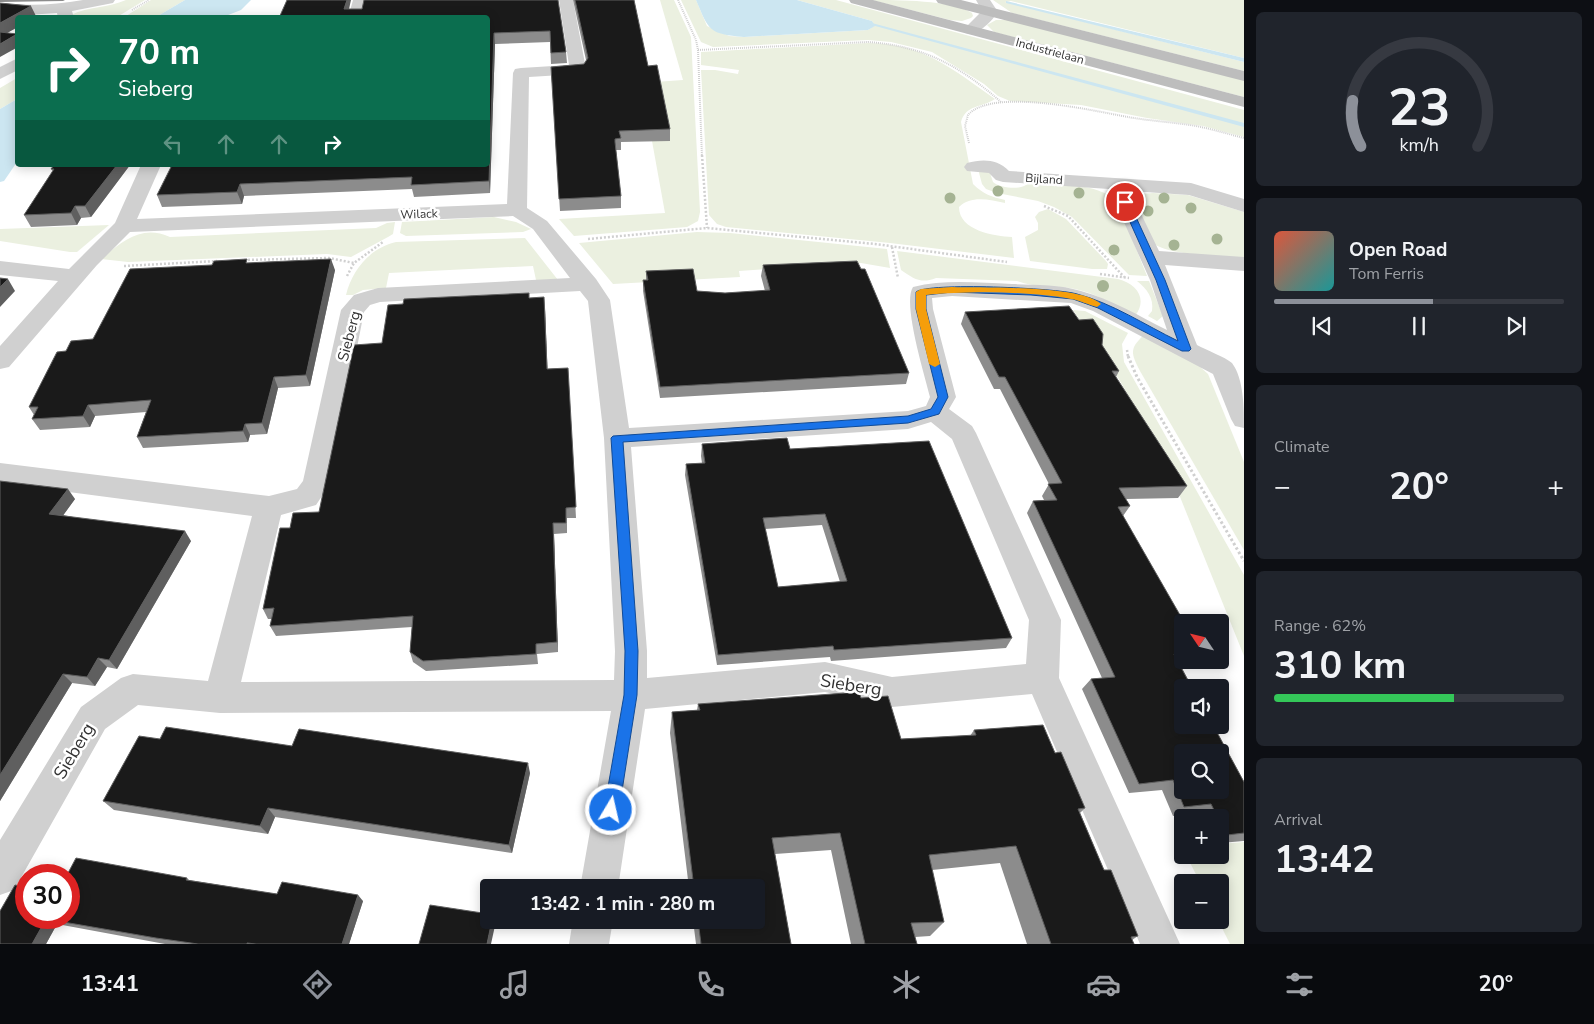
<!DOCTYPE html>
<html lang="en">
<head>
<meta charset="utf-8">
<style>
	body { margin:0; font-family:"Nunito Sans",sans-serif; background:#20242c; color:#f1f3f6; height:100vh; display:flex; flex-direction:column; font-size:19px; white-space:nowrap }
	* { box-sizing:border-box; margin:0 }
	p { font-size:16px; color:#9ea1a6 }
	.icon { flex:none; width:28px; height:28px; fill:none; stroke:currentColor; stroke-width:2; stroke-linecap:round; stroke-linejoin:round }
	.map { position:relative; flex:1; overflow:hidden }
	.side { display:flex; flex-direction:column; gap:12px; padding:12px; background:#0d0f14; width:350px }
	.side>* { flex:none }
	.hud { position:absolute; left:15px; top:15px; width:475px; height:152px; border-radius:5px; box-shadow:0 2px 12px #0003; background:#0b6e4f; color:#fff; overflow:hidden }
	.needle { width:32px; rotate:305deg }
	.controls { position:absolute; left:1174px; top:614px; display:grid; gap:10px }
	.controls a { display:grid; place-items:center; width:55px; height:55px; border-radius:5px; background:#171b24; box-shadow:0 2px 12px #0003; font-size:25px }
	.speed { position:absolute; left:15px; top:864px; display:flex; gap:10px; font-size:25px; font-weight:700; text-align:center }
	.speed>* { display:grid; place-content:center; width:65px; height:65px; border-radius:50%; background:#171b24; box-shadow:0 2px 12px #0003; line-height:1 }
	.speed .limit { border:8px solid #d22; background:#fff; color:#111 }
	.pin { position:absolute; display:grid; place-items:center; width:42px; height:42px; color:#fff; margin:-21px; border:2px solid #fff; border-radius:50%; box-shadow:0 1px 5px #0007 }
	.me { position:absolute; width:55px; margin:-28px; rotate:9deg; stroke-linejoin:round; filter:drop-shadow(0 0 4px #0008) }
	.turn { display:flex; align-items:center; gap:18px; height:105px; padding:0 20px; font-size:22px }
	.turn .icon { width:65px; height:65px; stroke-width:2.5 }
	.turn b { display:block; font-size:35px; line-height:42px }
	.lanes { display:flex; align-items:center; height:48px; padding:0 20px; background:#0003; justify-content:center; gap:25px; direction:ltr }
	.lanes .off { opacity:.35 }
	.big { font-size:38px; font-weight:700; line-height:1.1 }
	.side .tile { flex:1; display:flex; flex-direction:column; justify-content:center; gap:8px; min-width:0; padding:0 18px; border-radius:8px; background:#20242c }
	.side .dial { align-items:center; gap:0 }
	.dial svg { height:130px; overflow:visible; fill:none; stroke:#363941; stroke-width:7; stroke-linecap:round; text-anchor:middle }
	.dial text { fill:#f1f3f6; stroke:none }
	.song { display:flex; align-items:center; gap:15px }
	.cover { width:60px; height:60px; border-radius:8px; background:linear-gradient(135deg,hsl(10 70% 55%),hsl(180 70% 35%)) }
	.played { height:5px; border-radius:2px; background:linear-gradient(90deg,#8c9099 55%,#363941 55%) }
	.keys { display:flex; justify-content:space-around; direction:ltr }
	.heat { display:flex; justify-content:space-between; align-items:center; font-size:28px; direction:ltr }
	.charge { height:8px; border-radius:4px; background:linear-gradient(90deg,#34c759 62%,#363941 0) }
	.trip { position:absolute; left:480px; top:879px; width:285px; height:50px; border-radius:5px; background:#171b24; box-shadow:0 2px 12px #0003; font-weight:700; line-height:50px; text-align:center }
	.menu { display:flex; height:80px; justify-content:space-around; align-items:center; background:#090b0e; color:#9ea1a6 }
	.menu .icon { width:35px; height:35px }
	.menu .on { color:#8c9099 }
	.menu b { font-size:22px; color:#f1f3f6 }
	main { display:flex; flex:1; min-height:0 }
	.map>svg:first-child { display:block }
	.green { fill:#ebf0e0 }
	.water { fill:#cce6f1 }
	.lines { fill:none; stroke-linecap:round; stroke-linejoin:round }
	.stream { fill:#cce6f1; fill-rule:evenodd }
	.path-far2 { stroke:#d0d0d0; stroke-width:2; stroke-dasharray:1 1; stroke-linecap:butt }
	.path-far1 { stroke:#d0d0d0; stroke-width:2.5; stroke-dasharray:2 2; stroke-linecap:butt }
	.path { stroke:#d0d0d0; stroke-width:3; stroke-dasharray:2.5 2.5; stroke-linecap:butt }
	.street { fill:#d0d0d0; fill-rule:evenodd }
	.secondary { fill:#bdbdbd; fill-rule:evenodd }
	.tree { fill:#a5b393 }
	.wall { fill:#8c8c8c; fill-rule:evenodd }
	.shaded-wall { fill:#5f5f5f }
	.building { fill:#1a1a1a; stroke:#5f5f5f; fill-rule:evenodd }
	.route { fill:#1a73e8; stroke:#114b97 }
	.slow { fill:#f59e0b }
	.labels { text-anchor:middle; dominant-baseline:central; stroke-width:5; stroke-linejoin:round; paint-order:stroke }
	.far-street-label { font-size:12px; fill:#333; stroke:#fff }
	.street-label { font-size:15px; fill:#333; stroke:#fff }
	.near-street-label { font-size:18px; fill:#333; stroke:#fff }
</style>
</head>
<body>
<main>
<div class="map">
<svg width="1244" height="944" viewBox="0 0 1244 944">
	<rect width="100%" height="100%" fill="#fff"/>
	<!-- green -->
	<g class="green">
		<path d="M126,0H145L117,17H74L71,15C89,6 108,8 126,0Z"/>
		<path d="M151,0H185L156,17L123,18Z"/>
		<path d="M660,0H674L691,37L700,212L698,221L687,227L574,236L559,219L665,213L652,141L668,140L655,82L683,80Z"/>
		<path d="M681,0H696L707,26L729,36L744,37L868,30L874,26L872,21L797,0H836L1244,110V137L1203,126L1147,118L1081,105L1010,101L998,96L984,84L932,52L891,42L868,40L713,47L701,42Z"/>
		<path d="M872,0C897,0 952,0 972,13L973,16L971,18L962,21L950,20Z"/>
		<path d="M993,0H1244V58L1011,1L1005,2L1244,62V71L1012,13Z"/>
		<path d="M996,20H1008L1244,80V97L994,32L987,25Z"/>
		<path d="M868,43C924,44 951,68 995,99C982,108 966,104 961,122L973,184C983,194 992,197 1005,200V203C990,200 971,195 959,207C959,231 995,236 1012,237L1014,258L890,243L726,227L717,224L709,215L701,70H715L738,74L739,70L701,65V52Z"/>
		<path d="M17,78V99L0,109V88Z"/>
		<path d="M978,169L989,170L993,182C998,187 1014,189 1021,187C1026,186 1027,183 1032,183C1059,185 1095,182 1117,201L1147,276L1129,275L1072,217L1054,207L1038,201L997,193L986,189L982,184Z"/>
		<path d="M1153,193L1188,195L1244,212V258C1225,256 1165,256 1152,242C1147,237 1138,212 1134,203L1136,197L1141,194Z"/>
		<path d="M1048,209L1066,219L1106,261L1108,264L1107,269H1092L1030,261L1025,237L1038,230V223L1035,217L1039,212Z"/>
		<path d="M494,217L516,222L531,229L523,232L406,236L400,233L402,222Z"/>
		<path d="M395,222L393,234L388,237L351,257L327,254L128,262L101,259C122,241 142,224 170,237L376,228L387,223Z"/>
		<path d="M109,225L77,252H70L0,241V229Z"/>
		<path d="M697,232L730,233L887,249L890,268L861,263L739,271L740,277L613,284L579,243Z"/>
		<path d="M525,238L558,280H536L533,266L389,273L386,288L363,290L353,295H346C352,270 370,248 396,242Z"/>
		<path d="M897,251L1118,279C1137,284 1148,299 1135,316C1116,306 1096,293 1075,289C1055,285 1036,288 1017,281L936,278C921,284 914,279 901,270Z"/>
		<path d="M1137,281H1149L1163,316L1157,321L1148,316L1152,311C1154,298 1147,289 1137,281Z"/>
		<path d="M1073,310L1085,311L1128,333L1122,344L1124,362L1244,575V656L1170,472L1120,381Z"/>
		<path d="M1144,335L1198,365L1208,374L1244,462V550L1140,371C1131,353 1129,349 1144,335Z"/>
		<path d="M1244,842V944H1230L1218,920H1220V882H1200L1186,855H1220V844Z"/>
	</g>
	<!-- water -->
	<g class="water">
		<path d="M185,0H251L241,10L223,17H156Z"/>
		<path d="M696,0H797L872,21L875,26L868,30L744,37C709,34 709,31 696,0Z"/>
		<path d="M1006,1L1244,58V62L1006,3Z"/>
		<path d="M17,99V162L4,181L0,182V109Z"/>
	</g>
	<g class="lines">
		<!-- stream -->
		<path class="stream" d="M857,19L1244,123V127L857,21Z"/>
		<!-- path-far2 -->
		<g class="path-far2">
			<path d="M678,0L696,40L698,50L702,157"/>
			<path d="M132,10L149,0"/>
			<path d="M698,50L868,42C924,46 960,66 1001,102"/>
			<path d="M969,143L965,126L968,115C992,87 1094,111 1128,117C1150,121 1173,122 1196,126C1212,129 1228,134 1244,138"/>
		</g>
		<!-- path-far1 -->
		<g class="path-far1">
			<path d="M702,155L707,228"/>
			<path d="M1044,206L1068,216L1124,277"/>
			<path d="M588,239L707,228L875,244L1007,262"/>
			<path d="M892,247L898,278"/>
			<path d="M244,260L329,258L354,263"/>
			<path d="M124,266L217,261"/>
			<path d="M1100,274L1129,278"/>
			<path d="M347,276L354,263L383,242"/>
			<path d="M1127,350L1128,357"/>
		</g>
		<!-- path -->
		<path class="path" d="M1128,356L1137,377L1244,561"/>
		<!-- street -->
		<g class="street">
			<path d="M83,0H115L113,3L72,11L74,18H58L57,13L27,15L0,11V3C28,6 55,5 83,0Z"/>
			<path d="M353,0H367L363,18H348Z"/>
			<path d="M559,0H573L586,69L584,73L578,74L529,77L527,208L547,221L596,279L610,300L629,428L908,411L926,406L930,397C925,376 902,303 913,287C945,279 979,283 1012,284C1034,285 1059,284 1081,291C1111,299 1139,316 1167,330L1150,280L1109,189L1003,182L996,180L989,173L967,171L964,167L967,163C983,159 997,159 1009,171L1191,183L1244,199V212L1189,195L1130,191L1159,251L1244,257V271L1165,265L1197,345C1206,350 1225,357 1232,363C1244,379 1244,409 1244,428L1235,426L1231,419L1213,374L1093,311L1071,303L952,296L932,298L933,309L956,397L949,409L972,426L976,433L1061,620L1059,678L1180,944H1140L1032,694L892,707L825,692L645,709L618,888H580L611,711L220,713L138,705L105,729L14,890L0,895V840L81,707L121,678L133,674L208,681L252,516L0,483V463L269,496L297,489L303,481L341,310L354,295L378,288L570,278L533,229L513,216L130,232L97,265L9,367L0,369V346L58,281L0,275V261L69,269L115,223L141,165H161L137,219L507,204L513,73L515,69L521,68L569,65ZM580,291L588,301L604,438L615,651L614,680L241,682L281,515L316,505L330,484L364,312L370,305L380,302ZM931,422L952,439L1029,620L1026,664L892,677L825,662L647,678V651L631,447L908,429Z"/>
			<path d="M976,0H990L998,12C991,22 978,36 965,33L963,30L982,11Z"/>
			<path d="M18,58V70L0,79V67Z"/>
			<path d="M573,920H613L609,944H569Z"/>
		</g>
		<!-- secondary -->
		<g class="secondary">
			<path d="M849,0H873L1244,97V107L851,3Z"/>
			<path d="M936,0H961L1244,71V81L938,3Z"/>
		</g>
	</g>
	<!-- trees -->
	<g class="tree">
		<circle cx="998" cy="191" r="5.5"/>
		<circle cx="1079" cy="193" r="5.5"/>
		<circle cx="950" cy="198" r="5.5"/>
		<circle cx="1164" cy="198" r="5.5"/>
		<circle cx="1191" cy="208" r="5.5"/>
		<circle cx="1148" cy="211" r="5.5"/>
		<circle cx="1217" cy="239" r="5.5"/>
		<circle cx="1174" cy="245" r="5.5"/>
		<circle cx="1114" cy="250" r="5.5"/>
		<circle cx="1103" cy="286" r="6"/>
	</g>
	<!-- wall -->
	<g class="wall">
		<path d="M0,0H65L63,1L0,2Z"/>
		<path d="M558,0L566,52L567,63L551,64L550,42L495,44L490,193L414,197L412,189L244,196L242,204L162,207L157,195L349,9H362Z"/>
		<path d="M573,0H634L648,66L670,129V141L621,142V150H616L621,196V208L560,211L551,67L584,64L586,60Z"/>
		<path d="M130,165L91,217L81,218L77,225L31,227L24,215L53,171L51,169Z"/>
		<path d="M249,263L335,270L310,386L278,388L267,434L250,435L248,442L143,448L137,437L146,412L95,416L90,427L40,430L32,419L34,415L29,407L66,351L93,339Z"/>
		<path d="M763,265L909,373L906,384L660,398L643,291V280H646V271L697,291L725,293L765,291L761,276Z"/>
		<path d="M529,298L545,308L547,369L568,368L576,518H567V533L554,534L558,652L537,654L538,664L426,671L413,662L410,652L412,627L276,636L270,626L272,619H268L263,609L290,528L319,512Z"/>
		<path d="M965,312L1079,320L1102,345L1119,371L1116,377L1187,486L1178,498L1126,499L1130,506L1123,516L1182,622V660H1193L1191,662L1179,663L1244,782V841L1220,843V818H1201L1199,813L1173,816L1162,790L1129,793L1082,689L1091,679L1102,678L1027,513L1033,501L1044,500L1042,496L1049,484L1000,389H994L961,324Z"/>
		<path d="M702,444L790,449L1012,638L1006,648L831,661L830,657L717,665L685,475L686,464L702,463L701,456ZM822,525L840,582L778,587L765,529Z"/>
		<path d="M0,481L75,499L63,515L191,541L117,669L107,667L95,686L72,683L0,801Z"/>
		<path d="M861,698L901,739L970,736L974,730L1055,753L1085,808L1080,813L1104,870L1138,936L1132,940L1134,944H1027L1000,863L932,870L944,922L930,936L915,937L917,944H851L831,850L775,854L791,944H696L693,920H756V888H689L670,733L672,712L697,710L698,704Z"/>
		<path d="M160,739L292,746L530,773L512,853L275,817L268,834L114,810L103,801Z"/>
		<path d="M187,878L189,880L277,894L363,901L349,944H165L57,924L46,944H0L26,918Z"/>
	</g>
	<!-- shaded-wall -->
	<g class="shaded-wall">
		<path d="M347,0H351L347,18L344,9Z"/>
		<path d="M31,6L36,16L34,18H18V27L0,37V23Z"/>
		<path d="M494,33L495,44L490,193L489,181Z"/>
		<path d="M17,34L18,36V47L0,57V44Z"/>
		<path d="M117,165H130L91,217L85,206Z"/>
		<path d="M240,184L244,196L242,204L237,192Z"/>
		<path d="M75,206L81,218L77,225L71,213Z"/>
		<path d="M331,259L335,270L310,386L306,375Z"/>
		<path d="M8,279L15,291L0,307V287Z"/>
		<path d="M544,297L545,308L548,380L547,369Z"/>
		<path d="M274,377L278,388L267,434L262,423Z"/>
		<path d="M88,405L95,416L90,427L83,416Z"/>
		<path d="M245,424L250,435L248,442L243,431Z"/>
		<path d="M68,489L75,499L57,524L49,514Z"/>
		<path d="M553,523L554,534L558,652L557,642Z"/>
		<path d="M185,531L191,541L117,669L109,660Z"/>
		<path d="M98,658L107,667L95,686L87,677Z"/>
		<path d="M63,674L72,683L0,801V775Z"/>
		<path d="M528,763L530,773L512,853L509,845Z"/>
		<path d="M268,808L275,817L268,834L260,826Z"/>
		<path d="M358,895L363,901L349,944H342Z"/>
		<path d="M46,919L57,924L46,944H32Z"/>
		<path d="M492,920H496V921L491,944H487Z"/>
	</g>
	<!-- building -->
	<g class="building">
		<path d="M287,0H347L344,9H362L364,0H558L566,52L551,53L550,31L494,33L489,181L411,185L412,177L240,184L237,192L157,195L172,165H488V18H279Z"/>
		<path d="M575,0H634L648,66L657,65L670,129L619,131L621,138L615,139V142L621,196L559,199L551,67L584,64L588,58Z"/>
		<path d="M0,3L31,6L0,23Z"/>
		<path d="M0,32L17,34L0,44Z"/>
		<path d="M54,165H117L85,206H75L71,213L24,215L54,169H51Z"/>
		<path d="M247,259L246,263L331,259L306,375L274,377L262,423L245,424L243,431L137,437L151,400L88,405L83,416L32,419L38,407H29L57,352L66,351L71,341L93,339L130,269L212,265L214,261Z"/>
		<path d="M857,261L861,269H865L909,373L660,387L643,280H648L646,271L693,269L697,291L725,293L770,290L763,265Z"/>
		<path d="M0,278L8,279L0,287Z"/>
		<path d="M529,293V298L544,297L547,369L568,368L576,507L566,508V523H553L557,642L536,644V654L423,661L410,652L413,616L270,626L274,608L263,609L280,528H290L293,513L319,512L354,345L382,343L388,305L403,304L404,299Z"/>
		<path d="M1069,306L1079,320L1093,319L1103,334L1102,345L1119,371H1112L1187,486L1119,488L1130,506L1118,507L1184,622H1182V653L1174,654L1192,688H1182V725H1213L1244,782V833L1227,835L1220,822V818H1218L1211,804L1184,807L1173,780L1139,784L1091,679L1115,677L1033,501L1057,500L1048,484L1062,483L1005,377H999L965,312ZM1182,752H1220V790H1182Z"/>
		<path d="M787,438L790,449L929,441L1012,638L834,650L833,646L718,655L686,464L705,463L702,444ZM825,514L847,581L778,587L763,518Z"/>
		<path d="M0,481L68,489L49,514L185,531L109,660L98,658L87,677L63,674L0,775Z"/>
		<path d="M859,692L861,698L888,696L901,739L976,735L974,730L1043,725L1055,753L1061,752L1085,808L1078,809L1104,870H1111L1138,936L1131,937L1134,944H1051L1016,846L929,855L944,922L911,923L917,944H865L840,833L772,838L791,944H701L698,920H756V888H694L672,712L700,710L698,704Z"/>
		<path d="M166,727L292,746L299,729L528,763L509,845L268,808L260,826L103,801L139,736L160,739Z"/>
		<path d="M76,858L187,878L186,880L277,894L282,882L358,895L342,944H256L247,943V944H198L156,938L46,919L32,944H0V911L15,885L26,887V918H69V875H67Z"/>
		<path d="M430,905L489,914V920H492L487,944H419Z"/>
	</g>
	<!-- route -->
	<path class="route" d="M1125,200L1129,202L1165,280L1191,349L1189,351H1182L1098,308L1073,299L1031,295L952,292L926,295V309L948,397L939,414L908,423L623,442L638,651L637,695L619,810L617,816L611,818L606,816L604,810L624,695L625,651L611,438L613,436L908,416L931,409L938,397L916,309V292C928,282 1057,288 1077,294C1112,303 1145,325 1178,341L1156,280L1121,202Z"/>
	<!-- slow -->
	<path class="slow" d="M952,287C983,288 1081,285 1101,304L1097,307C1088,305 1080,300 1071,299C1029,291 968,291 926,295V309L940,364L935,367L929,364L916,309V292L921,289Z"/>
	<g class="labels">
		<!-- far-street labels -->
		<g class="far-street-label">
			<text transform="translate(1050 51) rotate(15)">Industrielaan</text>
			<text transform="translate(1044 179) rotate(4)">Bijland</text>
			<text transform="translate(419 214) rotate(-2)">Wilack</text>
		</g>
		<!-- street labels -->
		<g class="street-label">
			<text transform="translate(349 336) rotate(-75)">Sieberg</text>
		</g>
		<!-- near-street labels -->
		<g class="near-street-label">
			<text transform="translate(851 685) rotate(9)">Sieberg</text>
			<text transform="translate(74 751) rotate(-59)">Sieberg</text>
		</g>
	</g>
</svg>
<div class="controls">
<a><svg class="needle" viewBox="-14 -14 28 28"><path d="M0-13l5 13h-10z" fill="#e53935"/><path d="M0 13l5-13h-10z" fill="#9ea1a6"/></svg></a>
<a><svg class="icon" aria-label="sound" viewBox="0 0 24 24"><path d="M4 9h4l5-4v14l-5-4H4zM17 9q2 3 0 6"/></svg></a>
<a><svg class="icon" aria-label="search" viewBox="0 0 24 24"><circle cx="10" cy="10" r="6"/><path d="M15 15l6 6"/></svg></a>
<a>+</a>
<a>−</a>
</div>
<div class="speed"><div class="limit">30</div></div>
<div class="pin" style="left:1125px;top:202px;background:#d93025"><svg class="icon" aria-label="arrive" viewBox="0 0 24 24"><path d="M6 21V4h12l-3 4 3 4H6"/></svg></div>
<svg class="me" style="left:611px;top:810px" viewBox="-20 -20 40 40"><circle r="17" fill="#1a73e8" stroke="#fff" stroke-width="3"/><path d="M0-11L8 9 0 5-8 9z" fill="#fff"/></svg>
<div class="trip">13:42 · 1 min · 280 m</div>
<div class="hud">
<div class="turn"><svg class="icon" aria-label="right" viewBox="0 0 24 24"><path d="M7 20v-9h11M14 6l5 5-5 5"/></svg><div><b>70 m</b>Sieberg</div></div>
<div class="lanes"><svg class="icon off" aria-label="left" viewBox="0 0 24 24"><path d="M17 20v-9H6M10 6l-5 5 5 5"/></svg><svg class="icon off" aria-label="ahead" viewBox="0 0 24 24"><path d="M12 20V5M6 11l6-6 6 6"/></svg><svg class="icon off" aria-label="ahead" viewBox="0 0 24 24"><path d="M12 20V5M6 11l6-6 6 6"/></svg><svg class="icon" aria-label="right" viewBox="0 0 24 24"><path d="M7 20v-9h11M14 6l5 5-5 5"/></svg></div>
</div>
</div>
<section class="side">
<div class="tile dial"><svg viewBox="0 0 100 80">
<path d="M14 69A42 42 0 1 1 86 69"/>
<path d="M14 69A42 42 0 0 1 9 41" stroke="#8c9099"/>
<text x="50" y="56" font-size="32" font-weight="700">23</text>
<text x="50" y="72" font-size="11">km/h</text>
</svg></div>
<div class="tile">
<div class="song"><i class="cover"></i><div><b>Open Road</b><p>Tom Ferris</p></div></div>
<div class="played"></div>
<div class="keys"><svg class="icon" aria-label="previous" viewBox="0 0 24 24"><path d="M18 5L8 12l10 7zM5 5v14"/></svg><svg class="icon" aria-label="pause" viewBox="0 0 24 24"><path d="M8 5v14M16 5v14"/></svg><svg class="icon" aria-label="next" viewBox="0 0 24 24"><path d="M6 5l10 7-10 7zM19 5v14"/></svg></div>
</div>
<div class="tile"><p>Climate</p>
<div class="heat"><a>−</a><b class="big">20°</b><a>+</a></div>
</div>
<div class="tile"><p>Range · 62%</p><b class="big">310 km</b><div class="charge"></div></div>
<div class="tile"><p>Arrival</p><b class="big">13:42</b></div>
</section>
</main>
<nav class="menu">
<b>13:41</b>
<svg class="icon on" aria-label="directions" viewBox="0 0 24 24"><path d="M12 3l9 9-9 9-9-9zM9 14v-3h6M13 9l2 2-2 2"/></svg>
<svg class="icon" aria-label="music" viewBox="0 0 24 24"><path d="M9 18V5l10-2v13"/><circle cx="6" cy="18" r="3"/><circle cx="16" cy="16" r="3"/></svg>
<svg class="icon" aria-label="phone" viewBox="0 0 24 24"><path d="M5 4h4l2 5-3 2q2 4 5 5l2-3 5 2v4C11 20 4 13 5 4z"/></svg>
<svg class="icon" aria-label="climate" viewBox="0 0 24 24"><path d="M12 3v18M4 7l16 10M4 17L20 7"/></svg>
<svg class="icon" aria-label="car" viewBox="0 0 24 24"><path d="M5 17H2v-5l4-1 3-4h7l3 4 3 1v5h-3M9 17h6M6 11h13"/><circle cx="7" cy="17" r="2"/><circle cx="17" cy="17" r="2"/></svg>
<svg class="icon" aria-label="filters" viewBox="0 0 24 24"><path d="M4 7h16M4 17h16"/><circle cx="9" cy="7" r="2"/><circle cx="15" cy="17" r="2"/></svg>
<b>20°</b>
</nav>
</body>
</html>
